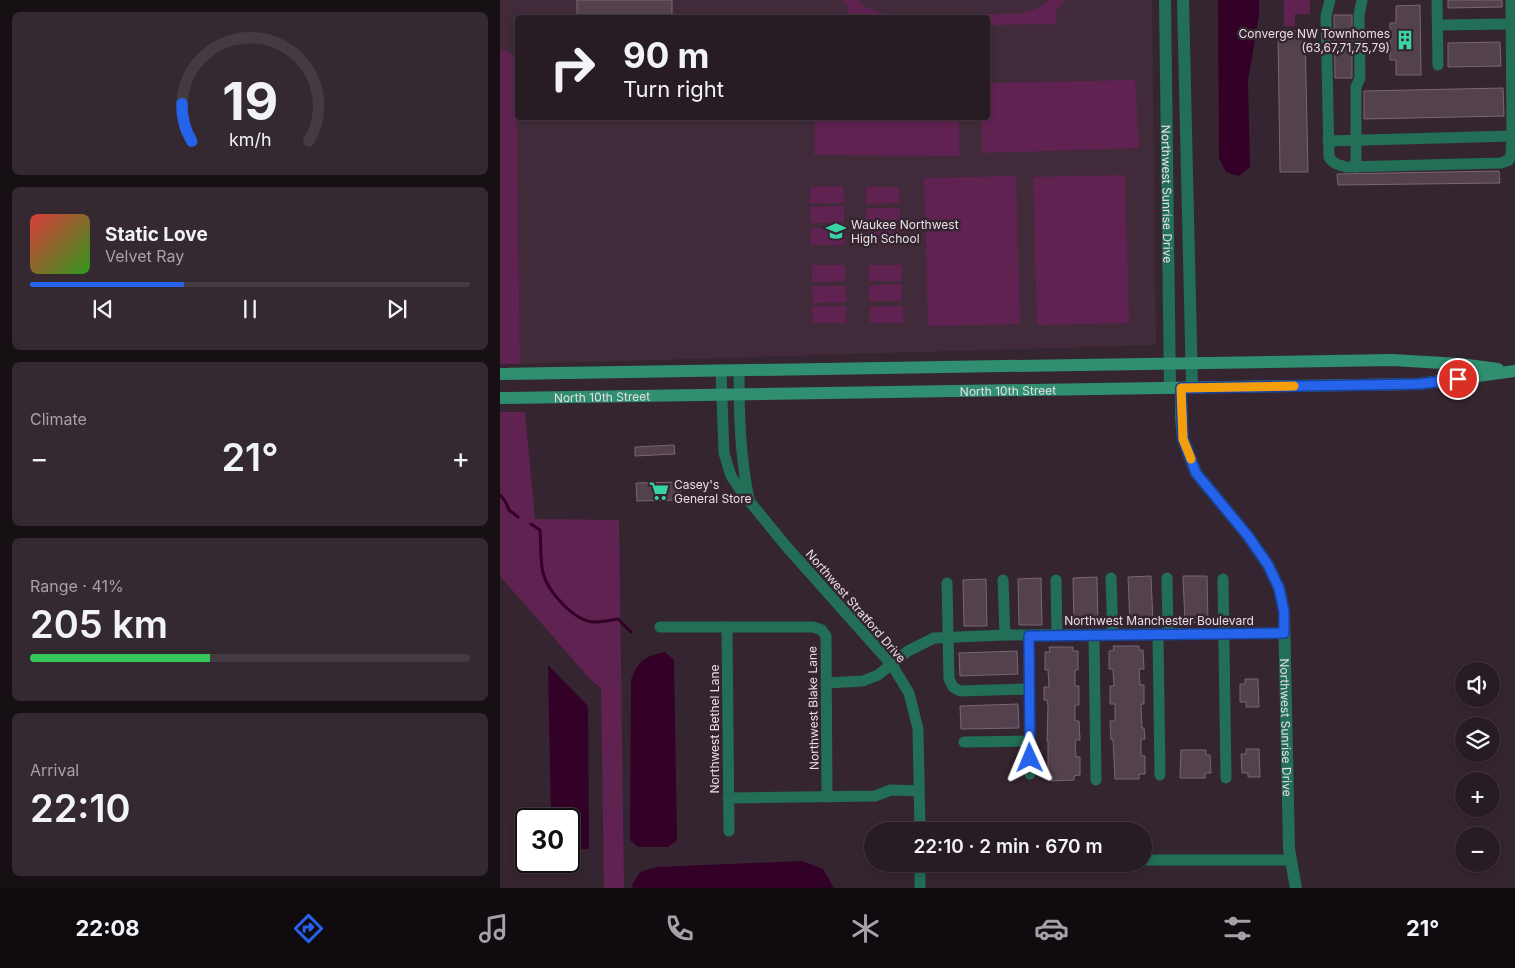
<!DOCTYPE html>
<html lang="en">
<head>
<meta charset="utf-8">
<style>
	body { margin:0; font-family:Inter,sans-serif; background:#342931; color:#f1f3f6; height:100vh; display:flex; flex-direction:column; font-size:19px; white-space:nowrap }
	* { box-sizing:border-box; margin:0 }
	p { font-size:16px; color:#a5a1a6 }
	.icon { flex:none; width:28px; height:28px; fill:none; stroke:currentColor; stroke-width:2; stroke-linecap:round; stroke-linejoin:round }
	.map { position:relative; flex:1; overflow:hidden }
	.sheet { display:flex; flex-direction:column; gap:12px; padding:12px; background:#160f14; width:500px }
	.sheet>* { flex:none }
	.top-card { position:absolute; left:15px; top:15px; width:475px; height:105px; border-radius:5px; box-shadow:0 2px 8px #0003,0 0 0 1px #443a41; background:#281c24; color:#f1f3f6; overflow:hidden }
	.buttons { position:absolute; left:955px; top:662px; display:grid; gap:10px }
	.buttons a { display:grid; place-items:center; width:45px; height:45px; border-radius:50%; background:#281c24; box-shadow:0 2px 8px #0003,0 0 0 1px #443a41; font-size:25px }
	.speed { position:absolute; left:15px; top:808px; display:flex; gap:10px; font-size:25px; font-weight:700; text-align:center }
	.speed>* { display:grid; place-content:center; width:65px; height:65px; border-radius:50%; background:#281c24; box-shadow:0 2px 8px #0003,0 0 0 1px #443a41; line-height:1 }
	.speed .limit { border:2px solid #111; border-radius:8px; background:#fff; color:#111 }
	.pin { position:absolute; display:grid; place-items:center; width:42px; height:42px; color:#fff; margin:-21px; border:2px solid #fff; border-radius:50%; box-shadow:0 1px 5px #0007 }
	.me { position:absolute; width:55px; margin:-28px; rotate:359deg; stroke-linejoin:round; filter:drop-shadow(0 0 4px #0008) }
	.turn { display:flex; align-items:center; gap:18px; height:105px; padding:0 25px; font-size:22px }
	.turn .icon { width:65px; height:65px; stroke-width:2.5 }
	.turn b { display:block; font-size:35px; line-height:42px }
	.big { font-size:38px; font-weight:600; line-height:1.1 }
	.sheet .card { flex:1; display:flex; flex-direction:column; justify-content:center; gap:8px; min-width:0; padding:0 18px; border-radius:8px; background:#342931 }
	.sheet .dial { align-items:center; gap:0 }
	.dial svg { height:130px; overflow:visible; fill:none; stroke:#443a41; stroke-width:7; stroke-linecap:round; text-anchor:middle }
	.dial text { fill:#f1f3f6; stroke:none }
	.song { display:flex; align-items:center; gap:15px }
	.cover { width:60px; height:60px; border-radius:8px; background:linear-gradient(135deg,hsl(0 70% 55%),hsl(110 70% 35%)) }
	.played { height:5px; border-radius:2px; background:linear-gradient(90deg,#2563eb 35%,#443a41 35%) }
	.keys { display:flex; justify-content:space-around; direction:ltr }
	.heat { display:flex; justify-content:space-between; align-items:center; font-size:28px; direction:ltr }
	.charge { height:8px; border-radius:4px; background:linear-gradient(90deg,#34c759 41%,#443a41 0) }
	.trip { position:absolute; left:364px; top:822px; width:288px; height:50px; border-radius:25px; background:#281c24; box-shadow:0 2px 8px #0003,0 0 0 1px #443a41; font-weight:600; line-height:50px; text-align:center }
	.tab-bar { display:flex; height:80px; justify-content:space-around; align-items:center; background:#100b0e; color:#a5a1a6 }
	.tab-bar .icon { width:35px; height:35px }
	.tab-bar .active { color:#2563eb }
	.tab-bar b { font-size:22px; color:#f1f3f6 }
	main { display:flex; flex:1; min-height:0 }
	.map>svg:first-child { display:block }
	.built { fill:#412b3a; fill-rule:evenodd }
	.green { fill:#602351 }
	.water { fill:#330028 }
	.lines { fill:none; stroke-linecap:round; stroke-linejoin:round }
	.stream { stroke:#330028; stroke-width:3 }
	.building { fill:#53424e; stroke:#796672 }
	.minor { stroke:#226e56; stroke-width:11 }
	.tertiary { stroke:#226e56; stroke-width:12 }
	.secondary { stroke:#2f8f70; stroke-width:12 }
	.route-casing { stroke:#184099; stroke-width:12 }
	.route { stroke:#2563eb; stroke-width:9 }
	.slow { stroke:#f59e0b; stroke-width:9 }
	.labels { text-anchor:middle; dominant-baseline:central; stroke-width:5; stroke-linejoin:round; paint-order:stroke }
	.poi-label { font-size:12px; fill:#e9dee5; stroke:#352530; text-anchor:start }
	.street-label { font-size:12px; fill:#e9dee5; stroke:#352530 }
</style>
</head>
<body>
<main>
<section class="sheet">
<div class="card dial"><svg viewBox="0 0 100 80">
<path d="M14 69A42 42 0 1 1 86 69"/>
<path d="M14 69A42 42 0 0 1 8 46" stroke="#2563eb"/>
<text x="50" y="56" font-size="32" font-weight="700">19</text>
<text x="50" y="72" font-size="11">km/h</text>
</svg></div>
<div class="card">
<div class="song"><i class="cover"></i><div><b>Static Love</b><p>Velvet Ray</p></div></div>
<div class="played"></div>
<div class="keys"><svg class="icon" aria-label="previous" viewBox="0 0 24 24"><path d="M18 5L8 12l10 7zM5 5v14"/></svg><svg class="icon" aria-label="pause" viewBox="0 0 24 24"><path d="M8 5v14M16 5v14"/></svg><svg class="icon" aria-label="next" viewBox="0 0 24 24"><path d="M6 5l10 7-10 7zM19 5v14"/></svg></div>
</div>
<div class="card"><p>Climate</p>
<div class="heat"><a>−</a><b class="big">21°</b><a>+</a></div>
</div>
<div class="card"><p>Range · 41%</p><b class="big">205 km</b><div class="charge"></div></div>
<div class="card"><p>Arrival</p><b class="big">22:10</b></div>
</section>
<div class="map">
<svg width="1015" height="888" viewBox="0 0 1015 888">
	<rect width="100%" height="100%" fill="#352530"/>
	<!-- built -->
	<path class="built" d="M0,0H652L656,345L20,364L16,57L0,48ZM18,18H488V118H18Z"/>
	<!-- green -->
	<g class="green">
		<path d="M342,0H359L365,7L384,14H518L539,8L549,0H565L556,11V24L488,25V18L348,17L347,5Z"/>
		<path d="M784,0H810V14H795V26H784Z"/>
		<path d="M0,48L16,57L20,364H0Z"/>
		<path d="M635,80L639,148L482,153L481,118H488V83Z"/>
		<path d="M315,118H459V156L314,155Z"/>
		<path d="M625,175L629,323L537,325L533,177Z"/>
		<path d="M516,176L520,324L428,326L424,178Z"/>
		<path d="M343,186L344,203H310V187Z"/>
		<path d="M366,187H399V203L366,204Z"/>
		<path d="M344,206V223H311L310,207Z"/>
		<path d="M366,208H400V224L366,225Z"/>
		<path d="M311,228H344L345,245H311Z"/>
		<path d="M400,228L401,245H367V229Z"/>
		<path d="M312,265H345V281L312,282Z"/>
		<rect x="369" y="265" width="33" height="16"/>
		<path d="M402,284V301H369V285Z"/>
		<path d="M312,286H346V302L313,303Z"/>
		<path d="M312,306H346V323H313Z"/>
		<path d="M403,306V323H370V307Z"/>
		<path d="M0,412H25L35,519L119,520L124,888H104L101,688L91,680L0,576Z"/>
	</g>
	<!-- water -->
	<g class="water">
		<path d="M718,0H759V16L748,81L750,167L739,176L726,172L719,158Z"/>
		<path d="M165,652L174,660L177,840L168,847H138L130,840L131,680C139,659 144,657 165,652Z"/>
		<path d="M48,665L88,706L89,849H69V819H51Z"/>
		<path d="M302,861L323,869L334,888H133L132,885L140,872L157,867Z"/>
	</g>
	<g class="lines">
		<!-- stream -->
		<g class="stream">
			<path d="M0,495L5,501L9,510L18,517"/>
			<path d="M31,524L40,530C41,543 40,560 43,573C48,592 74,621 94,622C102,622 111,620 118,619L131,632"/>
		</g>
	</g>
	<!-- building -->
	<g class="building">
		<rect x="77" y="0" width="95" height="18"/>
		<path d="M948,0H1002V7L948,8Z"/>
		<path d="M920,5L921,75H896V60H890V23H896V6Z"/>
		<path d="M834,15H852V78H835Z"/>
		<path d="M778,31H805L808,172H780Z"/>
		<path d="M1000,42L1001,66L948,67V43Z"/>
		<path d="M1003,88L1004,116L864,119V91Z"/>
		<path d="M999,171L1000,183L838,185L837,174Z"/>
		<path d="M174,445L175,454L135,456V447Z"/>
		<path d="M180,482L181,500L137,501L136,483Z"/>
		<path d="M651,576L653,623L630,624L628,577Z"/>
		<path d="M683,576H707L708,622L685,623Z"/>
		<path d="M597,577L598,624H574L573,578Z"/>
		<path d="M541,578L542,625H519L518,579Z"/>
		<path d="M486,579L487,626H464L463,580Z"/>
		<path d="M613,646H639V650H643L644,669H639L640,685H644V704H641L642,728H644L645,739H641V756H645V774H639V779H615L613,739L611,740L610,721H615V704H610V686H614L613,669H609V651L614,650Z"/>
		<path d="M549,647H573V651H578V670H575V686H579V705H575V721H579L580,740H575L576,757H580V775L574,776V780L552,781L551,776H548V741H547L548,706L547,700H544V687H549L548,670H545V652H550Z"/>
		<path d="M517,651L518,674L460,676L459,653Z"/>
		<path d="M745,679H758L759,707H746V702H740V684H745Z"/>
		<path d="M518,704L519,728L461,729L460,706Z"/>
		<path d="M746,749H759L760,777H748V773H742L741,754H746Z"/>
		<path d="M681,750H706V755H710L711,773H705V778H680Z"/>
	</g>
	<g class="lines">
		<!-- minor -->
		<g class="minor">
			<path d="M830,0L826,16L829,157C833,164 839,165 847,167L1001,163L1009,160L1011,155L1012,136L1011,0"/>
			<path d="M937,0L938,65"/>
			<path d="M938,25L1011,24"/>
			<path d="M828,141L1012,136"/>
			<path d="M856,167V87L860,78L859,15L862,0"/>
			<path d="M239,370C239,414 240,456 249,499"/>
			<path d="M221,371L224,453L231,476L241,491L286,546L392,665L409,693L418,729L420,831"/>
			<path d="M611,578L613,635"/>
			<path d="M667,578L668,634"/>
			<path d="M723,579L726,778"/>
			<path d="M503,580L505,635"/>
			<path d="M556,580L557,635"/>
			<path d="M447,583L449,679L453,687L460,691L529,689"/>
			<path d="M160,627H313L322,630L326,636L327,797"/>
			<path d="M227,627L229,831"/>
			<path d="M658,634L660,775"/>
			<path d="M594,635L596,780"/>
			<path d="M529,636L530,774"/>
			<path d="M326,683L363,681L378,675L408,651L434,638L505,635L784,633"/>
			<path d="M464,742L530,741"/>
			<path d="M228,798L375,796L391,790L419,791"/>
			<path d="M642,860H791"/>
			<path d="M420,888V864"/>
		</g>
		<!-- tertiary -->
		<g class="tertiary">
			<path id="s1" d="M665,0L670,388"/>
			<path d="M683,0L692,387"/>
			<path id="s2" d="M681,388V419L683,439L696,473L748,536L768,565L779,588L784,611L789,849L796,888"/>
		</g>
		<!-- secondary -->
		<g class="secondary">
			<path d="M0,374L892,360L960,364L998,369"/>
			<path id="s3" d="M0,398L919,384L1015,371"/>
		</g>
	</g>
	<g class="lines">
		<defs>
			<path id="route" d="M530,758L529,636L784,633V612L779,588L768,565L748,536L696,473L683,439L681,388L919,384L958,379"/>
		</defs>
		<!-- route casing -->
		<use href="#route" class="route-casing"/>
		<!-- route -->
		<use href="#route" class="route"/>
		<!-- slow -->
		<path class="slow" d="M691,459L683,439L681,388L794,386"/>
	</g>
	<!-- icons -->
	<defs>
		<symbol id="building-bare" viewBox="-9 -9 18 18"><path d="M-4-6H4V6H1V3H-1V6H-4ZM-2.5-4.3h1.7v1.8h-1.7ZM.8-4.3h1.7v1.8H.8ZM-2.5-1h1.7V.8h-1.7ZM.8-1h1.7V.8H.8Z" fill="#39d4a5" stroke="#352530" stroke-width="2.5" paint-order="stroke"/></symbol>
		<symbol id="school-bare" viewBox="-9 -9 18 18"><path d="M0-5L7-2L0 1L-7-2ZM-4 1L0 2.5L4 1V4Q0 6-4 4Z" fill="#39d4a5" stroke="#352530" stroke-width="2.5" paint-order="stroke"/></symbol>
		<symbol id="supermarket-bare" viewBox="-9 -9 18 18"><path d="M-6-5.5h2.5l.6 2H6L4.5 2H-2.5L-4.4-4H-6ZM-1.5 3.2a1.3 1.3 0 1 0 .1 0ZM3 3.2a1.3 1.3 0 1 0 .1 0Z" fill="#39d4a5" stroke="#352530" stroke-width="2.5" paint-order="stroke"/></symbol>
	</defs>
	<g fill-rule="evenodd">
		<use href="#building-bare" x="891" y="26" width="28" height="28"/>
		<use href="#school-bare" x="322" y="217" width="28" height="28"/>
		<use href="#supermarket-bare" x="145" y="477" width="28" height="28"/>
	</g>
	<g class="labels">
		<!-- poi labels -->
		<g class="poi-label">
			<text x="890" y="33" text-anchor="end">Converge NW Townhomes<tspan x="890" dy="14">(63,67,71,75,79)</tspan></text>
			<text x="351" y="224">Waukee Northwest<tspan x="351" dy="14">High School</tspan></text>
			<text x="174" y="484">Casey's<tspan x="174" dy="14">General Store</tspan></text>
		</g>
		<!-- street labels -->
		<g class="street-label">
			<text stroke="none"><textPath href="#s1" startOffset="194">Northwest Sunrise Drive</textPath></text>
			<text stroke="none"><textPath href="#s3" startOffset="508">North 10th Street</textPath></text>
			<text stroke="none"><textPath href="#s3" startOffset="102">North 10th Street</textPath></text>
			<text transform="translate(356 606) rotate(49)">Northwest Stratford Drive</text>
			<text x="659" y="620">Northwest Manchester Boulevard</text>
			<text transform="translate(313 708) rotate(-91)">Northwest Blake Lane</text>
			<text stroke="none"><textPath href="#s2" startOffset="370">Northwest Sunrise Drive</textPath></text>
			<text transform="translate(214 729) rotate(-90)">Northwest Bethel Lane</text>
		</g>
	</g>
</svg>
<div class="buttons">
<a><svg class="icon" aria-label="sound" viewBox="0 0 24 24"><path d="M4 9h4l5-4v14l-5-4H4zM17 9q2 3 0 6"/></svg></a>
<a><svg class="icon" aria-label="layers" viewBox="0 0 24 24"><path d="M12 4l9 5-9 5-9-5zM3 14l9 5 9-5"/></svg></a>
<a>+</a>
<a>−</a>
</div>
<div class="speed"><div class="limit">30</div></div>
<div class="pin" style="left:958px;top:379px;background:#d93025"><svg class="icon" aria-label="arrive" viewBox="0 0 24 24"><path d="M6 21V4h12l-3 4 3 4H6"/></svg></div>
<svg class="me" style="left:530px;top:758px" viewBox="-20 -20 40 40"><path d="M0-17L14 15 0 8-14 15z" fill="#2563eb" stroke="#fff" stroke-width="4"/></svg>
<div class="trip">22:10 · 2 min · 670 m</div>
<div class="top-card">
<div class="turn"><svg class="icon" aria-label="right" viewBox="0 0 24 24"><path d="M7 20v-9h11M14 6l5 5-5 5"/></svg><div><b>90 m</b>Turn right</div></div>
</div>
</div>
</main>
<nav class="tab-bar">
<b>22:08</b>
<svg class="icon active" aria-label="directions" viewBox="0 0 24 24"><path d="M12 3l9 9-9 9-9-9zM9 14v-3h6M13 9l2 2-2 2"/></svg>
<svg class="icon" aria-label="music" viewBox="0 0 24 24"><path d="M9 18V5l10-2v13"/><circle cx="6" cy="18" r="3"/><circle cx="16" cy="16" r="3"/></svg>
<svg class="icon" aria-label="phone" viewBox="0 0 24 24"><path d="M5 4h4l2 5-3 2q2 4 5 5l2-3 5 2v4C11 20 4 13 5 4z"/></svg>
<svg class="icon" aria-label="climate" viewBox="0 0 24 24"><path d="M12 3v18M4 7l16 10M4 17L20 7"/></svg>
<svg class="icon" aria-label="car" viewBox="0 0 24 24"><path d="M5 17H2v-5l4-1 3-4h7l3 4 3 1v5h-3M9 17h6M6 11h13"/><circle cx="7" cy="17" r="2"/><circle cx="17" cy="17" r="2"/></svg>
<svg class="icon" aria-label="filters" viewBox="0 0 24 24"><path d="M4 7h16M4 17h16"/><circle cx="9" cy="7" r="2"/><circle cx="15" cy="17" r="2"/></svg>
<b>21°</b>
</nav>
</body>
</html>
